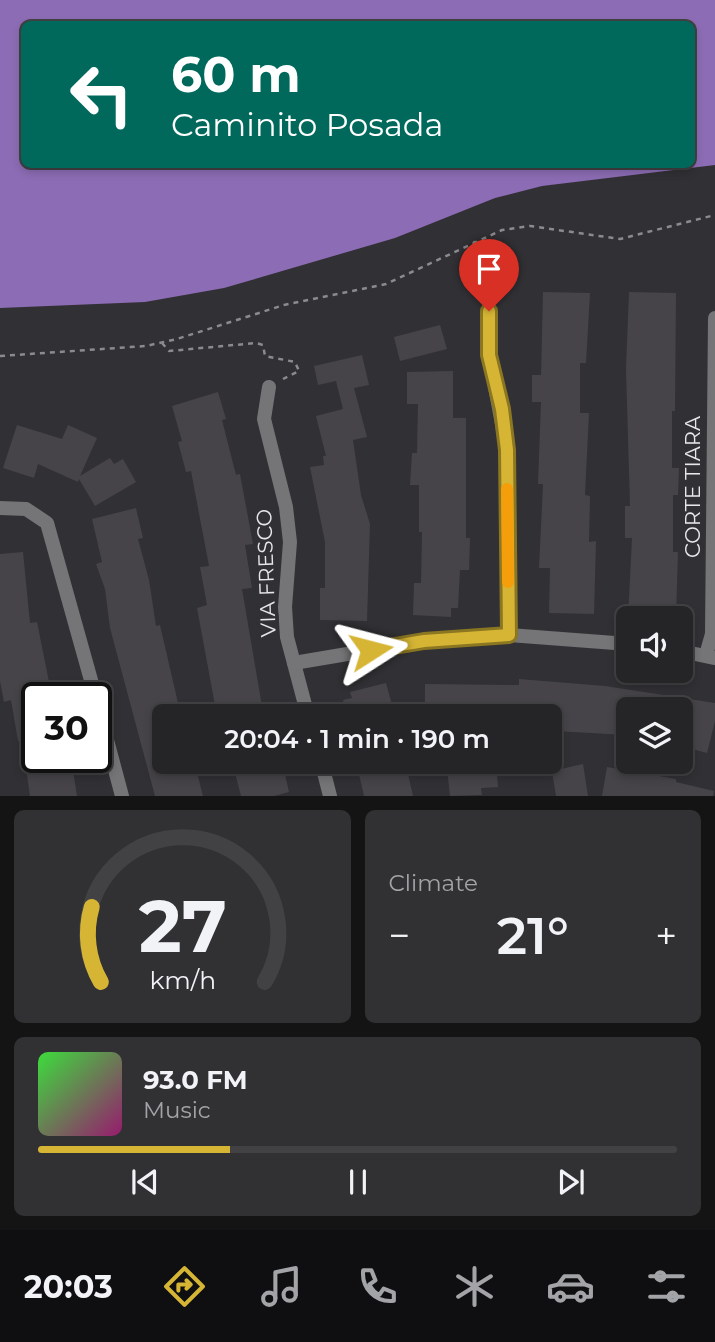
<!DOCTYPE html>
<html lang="en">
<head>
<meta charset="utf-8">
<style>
	body { margin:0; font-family:Montserrat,sans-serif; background:#313033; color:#f1f3f6; height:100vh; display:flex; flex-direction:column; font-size:26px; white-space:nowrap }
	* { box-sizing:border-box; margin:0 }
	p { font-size:23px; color:#a3a4a7 }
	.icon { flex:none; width:38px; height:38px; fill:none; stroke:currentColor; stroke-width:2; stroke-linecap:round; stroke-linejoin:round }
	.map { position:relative; height:796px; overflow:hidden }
	.sheet { display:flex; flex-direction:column; gap:14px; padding:14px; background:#141415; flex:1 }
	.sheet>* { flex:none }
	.top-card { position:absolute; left:21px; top:21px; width:674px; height:147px; border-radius:10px; box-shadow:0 4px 10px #0003,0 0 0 2px #424144; background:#00695c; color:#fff; overflow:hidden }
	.tools { position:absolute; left:616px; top:606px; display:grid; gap:14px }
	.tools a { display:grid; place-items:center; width:77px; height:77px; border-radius:10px; background:#252427; box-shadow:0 4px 10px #0003,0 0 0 2px #424144; font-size:35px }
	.speed { position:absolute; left:21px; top:682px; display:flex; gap:14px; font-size:35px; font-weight:700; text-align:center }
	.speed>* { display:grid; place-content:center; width:91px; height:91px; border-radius:50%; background:#252427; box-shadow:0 4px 10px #0003,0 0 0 2px #424144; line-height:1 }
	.speed .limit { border:4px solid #111; border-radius:10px; background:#fff; color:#111 }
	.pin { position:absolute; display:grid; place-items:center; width:60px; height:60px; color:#fff; margin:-72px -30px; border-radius:50% 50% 50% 0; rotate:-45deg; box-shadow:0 0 7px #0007 }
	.pin .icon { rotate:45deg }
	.me { position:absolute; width:77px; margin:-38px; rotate:81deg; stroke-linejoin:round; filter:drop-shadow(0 0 5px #0008) }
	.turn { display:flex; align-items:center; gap:24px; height:147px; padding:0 35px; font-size:32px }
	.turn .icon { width:91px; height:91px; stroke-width:2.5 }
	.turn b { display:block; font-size:49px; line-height:60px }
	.big { font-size:52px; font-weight:600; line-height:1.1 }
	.sheet .tile { flex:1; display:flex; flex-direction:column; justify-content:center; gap:10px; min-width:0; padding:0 24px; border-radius:10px; background:#313033 }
	.sheet .dial { align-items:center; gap:0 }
	.dial svg { height:182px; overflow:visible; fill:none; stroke:#424144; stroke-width:7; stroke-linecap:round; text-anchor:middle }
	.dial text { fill:#f1f3f6; stroke:none }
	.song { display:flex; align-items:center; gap:21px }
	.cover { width:84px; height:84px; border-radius:10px; background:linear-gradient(135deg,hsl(120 70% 55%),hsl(320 70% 35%)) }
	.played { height:7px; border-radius:4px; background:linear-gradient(90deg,#d6b534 30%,#424144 30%) }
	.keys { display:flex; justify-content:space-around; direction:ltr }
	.heat { display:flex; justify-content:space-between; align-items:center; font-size:38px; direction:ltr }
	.sheet .tiles { flex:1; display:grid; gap:14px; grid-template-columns:1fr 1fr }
	.tile:last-child { grid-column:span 2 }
	.trip { position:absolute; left:152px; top:704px; width:410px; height:70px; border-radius:10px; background:#252427; box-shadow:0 4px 10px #0003,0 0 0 2px #424144; font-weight:600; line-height:70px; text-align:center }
	.menu { display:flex; height:112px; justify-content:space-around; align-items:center; background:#0f0e10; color:#a3a4a7 }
	.menu .icon { width:49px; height:49px }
	.menu .on { color:#d6b534 }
	.menu b { font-size:32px; color:#f1f3f6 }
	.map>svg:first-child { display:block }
	.water { fill:#8c6cb4; fill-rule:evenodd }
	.building { fill:#464449 }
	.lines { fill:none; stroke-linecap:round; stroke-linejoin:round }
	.path { stroke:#8b8a8e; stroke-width:2.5; stroke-dasharray:5 5; stroke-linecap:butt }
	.street { stroke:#757476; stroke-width:14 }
	.route-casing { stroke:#8b7622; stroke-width:18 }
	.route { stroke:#d6b534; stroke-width:12 }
	.slow { stroke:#f59e0b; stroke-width:12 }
	.labels { text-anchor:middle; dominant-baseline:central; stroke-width:7; stroke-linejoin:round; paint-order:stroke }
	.street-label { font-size:21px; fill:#e7e6e9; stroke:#313034 }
</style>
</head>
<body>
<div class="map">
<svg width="715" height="796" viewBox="0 0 715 796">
	<rect width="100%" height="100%" fill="#313034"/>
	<!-- water -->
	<path class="water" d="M0,0H715V165L542,186L495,198L395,238L224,288L145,302L0,308ZM24,24H691V164H24Z"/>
	<!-- building -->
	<g class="building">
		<path d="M543,292L590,293L586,363H580V413H589L585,495L590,496L589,542L596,541L594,614L549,613L550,568H539L543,484H538L541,402H532V375H541Z"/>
		<path d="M629,292L676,293L675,411H672V468H679L678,495H673V552H678L676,616L628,618L632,538H625V506H630L626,369Z"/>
		<path d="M440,325L447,349L400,361L394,337Z"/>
		<path d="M362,355L369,385L354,388L367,437L353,440L361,495L370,524L367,621L320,620V588H325V542L310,467L324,465L323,456H326L316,416L343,409L336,381L318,385L314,366Z"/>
		<path d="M453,371V418H466V538H470L469,570H460L458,608H451V617L413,615L414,583H421L422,532H419V485H410L412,453H417L418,404H407V372Z"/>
		<path d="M218,392L226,419L222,420L236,475L240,474L253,544L245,545L252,588L242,589L263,712L245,716H217L197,608L207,605L200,567L209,566L191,471L186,472L178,442L182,441L172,406Z"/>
		<path d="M17,425L62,439L68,425L97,438L80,476L110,458L114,464L123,459L136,482L95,506L79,479L78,482L38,464L34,478L3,468Z"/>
		<path d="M136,508L143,538L138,539L149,580L156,626L160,625L181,716H164V761H194L203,796H155L110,628L105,589L96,564L102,562L92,519Z"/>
		<path d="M23,552L30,623L37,622L51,692L37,695V758H71L77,796H30L22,740L18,741L11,700L4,702L0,681V554Z"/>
		<path d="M519,679L605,686L715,703V721L707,753L681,746L685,709H628L626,735L555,731L556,716H425V684L519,685Z"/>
		<path d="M386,683L395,716H347L343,700L352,698L350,692Z"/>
		<path d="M232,761H282L289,792L274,796H241Z"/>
		<path d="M356,761H405L413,796H364Z"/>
		<path d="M496,762L498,787L481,788L482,795L450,796L447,768Z"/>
		<path d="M583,764L588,796H556L552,771Z"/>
		<path d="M607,767L676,779V782L714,791L713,796H602Z"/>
	</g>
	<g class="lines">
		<!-- path -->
		<g class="path">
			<path d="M474,241L487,275L488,297"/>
			<path d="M162,343L169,351L256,343L263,345L265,356L295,362L299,371L283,379"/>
			<path d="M0,356L146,346L177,339L284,305L386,284L502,230L530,226L620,239L715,215"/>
		</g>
		<!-- street -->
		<g class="street">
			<path d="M489,311V355L507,451L509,635"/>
			<path d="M269,387L264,419L286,507L290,542L285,607L287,637L308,716"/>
			<path d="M0,508L26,509L47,523L96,698"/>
			<path d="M681,651L714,658"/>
			<path d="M706,655L712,634L715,318"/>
			<path d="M294,663L424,641L509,635L628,644"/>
			<path d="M96,699L122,796"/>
			<path d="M321,761L330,796"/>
		</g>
	</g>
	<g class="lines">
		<defs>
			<path id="route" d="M371,650L424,641L509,635L507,450L502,409L489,355V311"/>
		</defs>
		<!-- route casing -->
		<use href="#route" class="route-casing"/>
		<!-- route -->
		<use href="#route" class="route"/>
		<!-- slow -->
		<path class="slow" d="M507,489L508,582"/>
	</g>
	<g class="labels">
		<!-- street labels -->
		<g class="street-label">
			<text transform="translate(692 487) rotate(-90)">CORTE TIARA</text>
			<text transform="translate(266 573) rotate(-92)">VIA FRESCO</text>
		</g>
	</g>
</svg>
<div class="tools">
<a><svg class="icon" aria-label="sound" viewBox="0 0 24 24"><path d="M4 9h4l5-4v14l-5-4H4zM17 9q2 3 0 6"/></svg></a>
<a><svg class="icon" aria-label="layers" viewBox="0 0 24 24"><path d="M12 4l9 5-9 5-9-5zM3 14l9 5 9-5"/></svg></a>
</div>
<div class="speed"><div class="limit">30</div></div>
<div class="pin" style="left:489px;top:311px;background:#d93025"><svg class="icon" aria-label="arrive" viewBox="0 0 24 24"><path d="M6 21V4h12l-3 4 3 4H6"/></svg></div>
<svg class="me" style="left:371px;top:650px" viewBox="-20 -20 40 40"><path d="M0-17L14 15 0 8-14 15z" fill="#d6b534" stroke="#fff" stroke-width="4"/></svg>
<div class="trip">20:04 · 1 min · 190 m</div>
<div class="top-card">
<div class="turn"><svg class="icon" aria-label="left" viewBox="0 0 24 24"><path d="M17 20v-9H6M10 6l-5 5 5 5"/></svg><div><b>60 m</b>Caminito Posada</div></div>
</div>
</div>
<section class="sheet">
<div class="tiles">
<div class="tile dial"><svg viewBox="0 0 100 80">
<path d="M14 69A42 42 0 1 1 86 69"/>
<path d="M14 69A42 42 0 0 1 10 36" stroke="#d6b534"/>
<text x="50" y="56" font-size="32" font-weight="700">27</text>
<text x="50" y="72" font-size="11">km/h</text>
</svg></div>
<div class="tile"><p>Climate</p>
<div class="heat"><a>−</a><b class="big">21°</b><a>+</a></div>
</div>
<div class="tile">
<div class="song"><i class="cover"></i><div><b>93.0 FM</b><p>Music</p></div></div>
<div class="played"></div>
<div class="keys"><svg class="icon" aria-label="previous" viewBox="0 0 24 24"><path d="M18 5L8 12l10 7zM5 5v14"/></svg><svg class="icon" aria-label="pause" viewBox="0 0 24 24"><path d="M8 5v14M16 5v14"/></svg><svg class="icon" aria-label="next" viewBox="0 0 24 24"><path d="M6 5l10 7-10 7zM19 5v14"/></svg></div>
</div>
</div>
</section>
<nav class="menu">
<b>20:03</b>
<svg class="icon on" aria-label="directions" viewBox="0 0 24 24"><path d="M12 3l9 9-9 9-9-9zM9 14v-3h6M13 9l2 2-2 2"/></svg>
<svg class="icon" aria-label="music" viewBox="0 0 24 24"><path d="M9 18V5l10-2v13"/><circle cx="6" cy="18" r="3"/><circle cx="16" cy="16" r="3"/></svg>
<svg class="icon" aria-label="phone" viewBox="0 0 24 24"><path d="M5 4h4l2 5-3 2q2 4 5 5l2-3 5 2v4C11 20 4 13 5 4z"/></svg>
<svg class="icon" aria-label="climate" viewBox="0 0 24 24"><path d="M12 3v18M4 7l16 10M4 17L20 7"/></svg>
<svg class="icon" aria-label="car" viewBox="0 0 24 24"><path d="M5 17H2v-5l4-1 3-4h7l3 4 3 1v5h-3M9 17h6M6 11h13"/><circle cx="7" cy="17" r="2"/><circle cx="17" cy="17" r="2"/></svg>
<svg class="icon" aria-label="filters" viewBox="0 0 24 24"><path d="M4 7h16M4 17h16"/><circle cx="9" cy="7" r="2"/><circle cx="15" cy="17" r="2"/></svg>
</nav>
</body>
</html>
